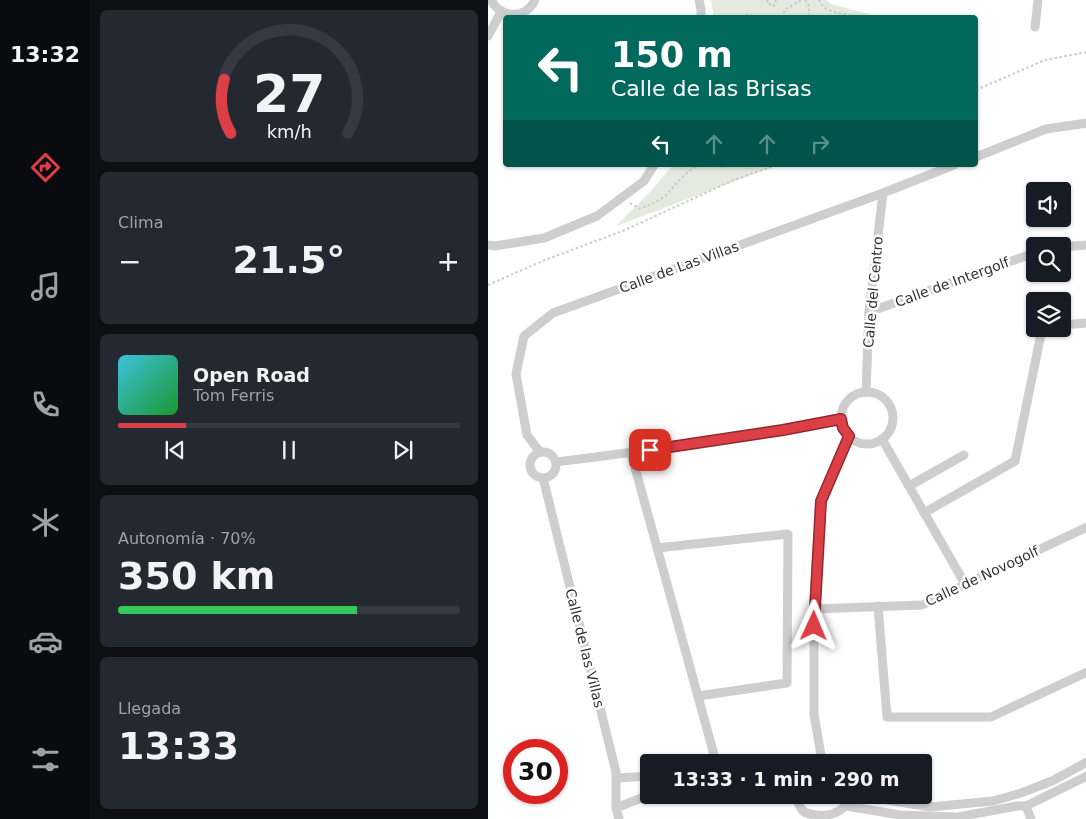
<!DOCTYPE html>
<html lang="es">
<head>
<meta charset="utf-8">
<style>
	body { margin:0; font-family:"DejaVu Sans",sans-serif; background:#242831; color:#f1f3f6; height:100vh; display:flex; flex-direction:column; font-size:19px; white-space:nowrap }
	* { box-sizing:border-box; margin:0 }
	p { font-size:16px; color:#9ea1a6 }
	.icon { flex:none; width:28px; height:28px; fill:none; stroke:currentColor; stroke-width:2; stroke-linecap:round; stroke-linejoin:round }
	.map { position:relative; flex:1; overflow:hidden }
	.side { display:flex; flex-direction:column; gap:10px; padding:10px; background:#0d0f14; width:398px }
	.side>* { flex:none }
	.guide { position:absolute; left:15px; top:15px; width:475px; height:152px; border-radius:5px; box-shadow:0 1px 4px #0004; background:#00695c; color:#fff; overflow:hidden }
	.buttons { position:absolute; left:538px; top:182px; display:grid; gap:10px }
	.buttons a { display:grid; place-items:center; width:45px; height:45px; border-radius:5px; background:#171b24; box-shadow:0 1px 4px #0004; font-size:25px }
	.speed { position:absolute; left:15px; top:739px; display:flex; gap:10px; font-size:25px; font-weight:700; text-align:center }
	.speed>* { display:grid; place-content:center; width:65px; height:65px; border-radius:50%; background:#171b24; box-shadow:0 1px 4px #0004; line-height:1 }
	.speed .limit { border:8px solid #d22; background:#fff; color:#111 }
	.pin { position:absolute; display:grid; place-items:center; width:42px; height:42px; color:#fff; margin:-21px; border-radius:10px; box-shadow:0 2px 8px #0006 }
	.me { position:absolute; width:55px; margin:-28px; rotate:1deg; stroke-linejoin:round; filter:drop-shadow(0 0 4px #0008) }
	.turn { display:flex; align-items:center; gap:18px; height:105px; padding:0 25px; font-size:22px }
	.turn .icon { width:65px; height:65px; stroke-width:2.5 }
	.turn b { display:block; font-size:35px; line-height:42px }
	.lanes { display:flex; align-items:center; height:48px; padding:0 25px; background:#0003; justify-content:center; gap:25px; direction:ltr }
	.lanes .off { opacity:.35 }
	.big { font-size:38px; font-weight:800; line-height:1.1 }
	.side .tile { flex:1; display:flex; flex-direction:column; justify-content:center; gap:8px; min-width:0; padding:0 18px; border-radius:8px; background:#242831 }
	.side .dial { align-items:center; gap:0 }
	.dial svg { height:130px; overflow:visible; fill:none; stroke:#363941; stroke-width:7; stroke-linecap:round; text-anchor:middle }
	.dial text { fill:#f1f3f6; stroke:none }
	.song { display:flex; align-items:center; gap:15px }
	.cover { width:60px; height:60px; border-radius:8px; background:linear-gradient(135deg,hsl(190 70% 55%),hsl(130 70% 35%)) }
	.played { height:5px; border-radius:2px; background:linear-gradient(90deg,#dc3f46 20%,#363941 20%) }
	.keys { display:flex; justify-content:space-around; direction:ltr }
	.heat { display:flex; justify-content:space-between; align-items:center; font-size:28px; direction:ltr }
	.charge { height:8px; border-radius:4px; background:linear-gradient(90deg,#34c759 70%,#363941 0) }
	.trip { position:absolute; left:152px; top:754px; width:292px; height:50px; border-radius:5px; background:#171b24; box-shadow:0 1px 4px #0004; font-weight:800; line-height:50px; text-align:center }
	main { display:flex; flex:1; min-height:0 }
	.tab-bar { display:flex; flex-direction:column; width:90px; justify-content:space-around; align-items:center; background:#090b0e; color:#9ea1a6 }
	.tab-bar .icon { width:35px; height:35px }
	.tab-bar .selected { color:#dc3f46 }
	.tab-bar b { font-size:22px; color:#f1f3f6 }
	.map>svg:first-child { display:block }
	.green { fill:#e4eadd }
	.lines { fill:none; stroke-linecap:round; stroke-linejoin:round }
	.path { stroke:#cbcbcb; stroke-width:2; stroke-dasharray:2.5 2.5; stroke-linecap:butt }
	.street { stroke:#cecece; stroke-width:9 }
	.route-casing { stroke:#8f292e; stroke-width:12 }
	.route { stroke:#dc3f46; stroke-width:9 }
	.labels { text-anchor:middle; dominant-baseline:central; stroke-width:5; stroke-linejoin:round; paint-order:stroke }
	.street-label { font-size:14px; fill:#313131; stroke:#fff }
</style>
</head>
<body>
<main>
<nav class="tab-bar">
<b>13:32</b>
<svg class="icon selected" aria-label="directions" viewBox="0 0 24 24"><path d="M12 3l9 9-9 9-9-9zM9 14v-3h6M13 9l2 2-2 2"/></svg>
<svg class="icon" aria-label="music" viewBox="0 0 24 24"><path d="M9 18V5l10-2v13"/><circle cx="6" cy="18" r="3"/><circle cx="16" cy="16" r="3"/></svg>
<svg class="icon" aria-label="phone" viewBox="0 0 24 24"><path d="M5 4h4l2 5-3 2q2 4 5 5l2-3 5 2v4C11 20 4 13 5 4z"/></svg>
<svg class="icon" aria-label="climate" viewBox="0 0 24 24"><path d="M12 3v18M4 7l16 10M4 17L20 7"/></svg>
<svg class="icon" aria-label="car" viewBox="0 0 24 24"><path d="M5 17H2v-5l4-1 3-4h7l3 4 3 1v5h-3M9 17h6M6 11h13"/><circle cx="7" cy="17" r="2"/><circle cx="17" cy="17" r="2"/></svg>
<svg class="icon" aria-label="filters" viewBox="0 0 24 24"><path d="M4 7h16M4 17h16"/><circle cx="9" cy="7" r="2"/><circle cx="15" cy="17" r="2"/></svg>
</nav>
<section class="side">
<div class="tile dial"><svg viewBox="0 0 100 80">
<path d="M14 69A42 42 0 1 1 86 69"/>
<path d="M14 69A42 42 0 0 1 10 36" stroke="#dc3f46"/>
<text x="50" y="56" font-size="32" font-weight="700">27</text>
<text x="50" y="72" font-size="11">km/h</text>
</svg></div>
<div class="tile"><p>Clima</p>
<div class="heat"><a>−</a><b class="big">21.5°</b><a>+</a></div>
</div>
<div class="tile">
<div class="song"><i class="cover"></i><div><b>Open Road</b><p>Tom Ferris</p></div></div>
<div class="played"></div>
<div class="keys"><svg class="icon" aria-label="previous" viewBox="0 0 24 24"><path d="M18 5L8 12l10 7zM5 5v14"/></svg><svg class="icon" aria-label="pause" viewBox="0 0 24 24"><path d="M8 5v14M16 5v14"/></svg><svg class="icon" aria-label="next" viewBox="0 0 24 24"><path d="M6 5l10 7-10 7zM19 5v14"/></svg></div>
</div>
<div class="tile"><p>Autonomía · 70%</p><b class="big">350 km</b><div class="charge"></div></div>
<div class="tile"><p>Llegada</p><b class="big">13:33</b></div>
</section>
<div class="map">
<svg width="599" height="819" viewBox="0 0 599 819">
	<rect width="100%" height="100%" fill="#fff"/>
	<!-- green -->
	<g class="green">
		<path d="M223,0H339L343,4L385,15L389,17H226Z"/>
		<path d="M185,165H290L128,226L161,193Z"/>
	</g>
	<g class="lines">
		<!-- path -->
		<g class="path">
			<path d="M280,0L279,3L286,6L288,0"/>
			<path d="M317,0L321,6V18"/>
			<path d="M331,0L336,8L347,12L373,18"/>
			<path d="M255,18L256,15L262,14L265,18"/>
			<path d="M297,18L296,10L314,0"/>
			<path d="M488,90L557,60L599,52"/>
			<path d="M224,165L234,167L238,165"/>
			<path d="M142,203L152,209C161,205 169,202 177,196C188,185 198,169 213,165"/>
			<path d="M0,285L57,260L137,230L248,179L290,165"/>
		</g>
		<!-- street -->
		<g class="street">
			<path d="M3,0C12,18 38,20 47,0"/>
			<path d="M211,0L213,9V18"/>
			<path d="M547,27L550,0"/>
			<path d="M0,36L13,12"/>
			<path d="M488,157L558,129L599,123"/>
			<path d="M0,245L7,246L56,238L109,216L156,181L166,165"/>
			<path d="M574,247L599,245"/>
			<path d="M381,312L546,253"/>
			<path d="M574,325L599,323"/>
			<path d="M378,392L381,312L395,193"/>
			<circle cx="379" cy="418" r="26"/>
			<path d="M394,439L477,584"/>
			<path d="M52,452L39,435L28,374L36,336L65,313L395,193L466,165"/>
			<circle cx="55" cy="465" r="13"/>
			<path d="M143,453L228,762"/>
			<path d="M68,462C163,450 259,438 353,419"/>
			<path d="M55,478L128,772V808L131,819"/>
			<path d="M421,486L476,455"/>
			<path d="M436,513L527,461L554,329"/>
			<path d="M169,548L300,534L299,683L210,696"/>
			<path d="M390,606L399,717H503L599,672"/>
			<path d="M326,609L434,605L599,527"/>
			<path d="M334,761L326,714V609L333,501L361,436"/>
			<path d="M129,778L161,776"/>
			<path d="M307,795C309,801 311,807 316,812C333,819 358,816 362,795"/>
			<path d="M378,795L382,797L442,807L505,801L533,793L564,781L599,762"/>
			<path d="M358,806L412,815L470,817L529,806H538L599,776"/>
			<path d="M538,806L543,819"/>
			<path d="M128,808L161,795"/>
		</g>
	</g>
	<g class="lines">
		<defs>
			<path id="route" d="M162,450L295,430L353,419L355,428L361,436L333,501L326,626"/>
		</defs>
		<!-- route casing -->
		<use href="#route" class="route-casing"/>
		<!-- route -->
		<use href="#route" class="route"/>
	</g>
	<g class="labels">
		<!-- street labels -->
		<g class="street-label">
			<text transform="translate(191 267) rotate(-20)">Calle de Las Villas</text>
			<text transform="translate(464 282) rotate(-20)">Calle de Intergolf</text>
			<text transform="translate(385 292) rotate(-85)">Calle del Centro</text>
			<text transform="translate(494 576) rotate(-25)">Calle de Novogolf</text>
			<text transform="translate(97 648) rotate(76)">Calle de las Villas</text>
		</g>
	</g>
</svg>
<div class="buttons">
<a><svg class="icon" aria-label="sound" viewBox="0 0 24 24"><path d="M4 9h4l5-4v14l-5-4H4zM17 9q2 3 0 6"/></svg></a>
<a><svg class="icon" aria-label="search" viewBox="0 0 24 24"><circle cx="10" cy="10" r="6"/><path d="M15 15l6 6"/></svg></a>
<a><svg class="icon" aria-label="layers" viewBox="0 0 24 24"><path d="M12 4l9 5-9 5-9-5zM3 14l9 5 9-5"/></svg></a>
</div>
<div class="speed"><div class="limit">30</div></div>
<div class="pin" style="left:162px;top:450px;background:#d93025"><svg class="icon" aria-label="arrive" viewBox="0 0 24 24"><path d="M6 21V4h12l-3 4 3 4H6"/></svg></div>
<svg class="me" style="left:326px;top:626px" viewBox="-20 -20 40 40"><path d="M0-17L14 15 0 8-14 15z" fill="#dc3f46" stroke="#fff" stroke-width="4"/></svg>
<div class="trip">13:33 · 1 min · 290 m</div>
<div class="guide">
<div class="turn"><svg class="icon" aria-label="left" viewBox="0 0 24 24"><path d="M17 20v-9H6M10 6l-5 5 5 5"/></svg><div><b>150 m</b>Calle de las Brisas</div></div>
<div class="lanes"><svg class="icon" aria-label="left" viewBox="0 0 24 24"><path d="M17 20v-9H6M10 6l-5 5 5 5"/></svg><svg class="icon off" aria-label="ahead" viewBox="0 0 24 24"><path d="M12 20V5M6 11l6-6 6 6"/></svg><svg class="icon off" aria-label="ahead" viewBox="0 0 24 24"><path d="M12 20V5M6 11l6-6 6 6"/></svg><svg class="icon off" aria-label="right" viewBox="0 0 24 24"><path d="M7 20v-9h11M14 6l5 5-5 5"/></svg></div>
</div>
</div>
</main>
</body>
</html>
